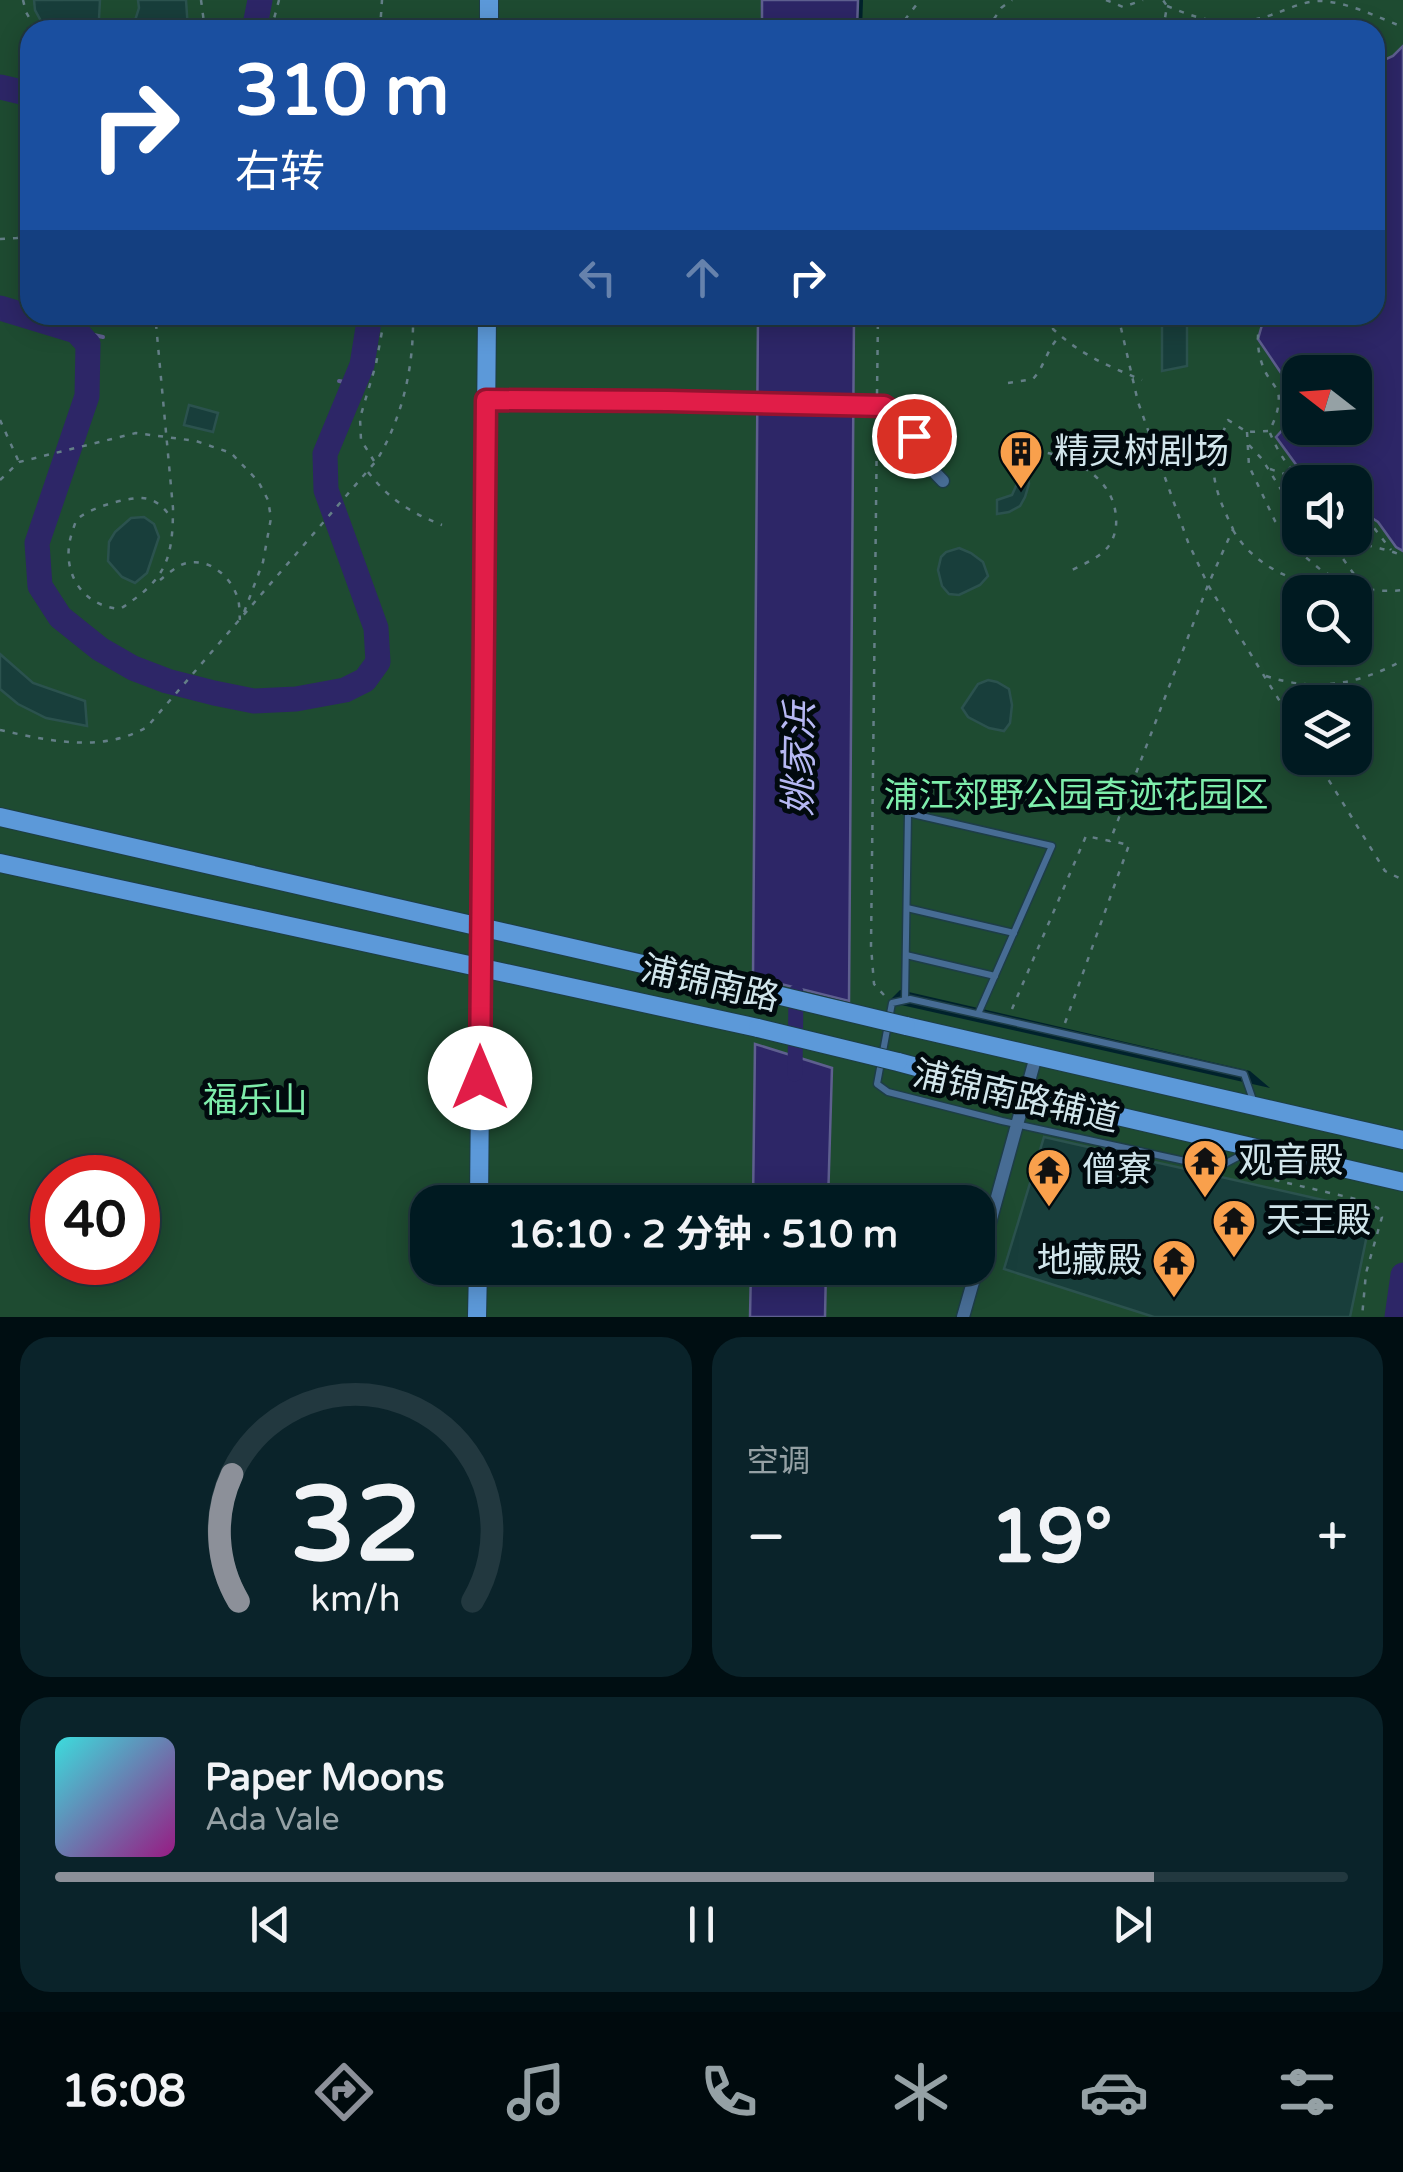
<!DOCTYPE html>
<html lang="zh">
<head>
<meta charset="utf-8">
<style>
	body { margin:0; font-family:"Varela Round","Noto Sans SC",sans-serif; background:#0a232a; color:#f1f3f6; height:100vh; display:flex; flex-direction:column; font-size:38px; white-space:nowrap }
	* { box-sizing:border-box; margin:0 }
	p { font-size:32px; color:#95a1a5 }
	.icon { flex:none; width:55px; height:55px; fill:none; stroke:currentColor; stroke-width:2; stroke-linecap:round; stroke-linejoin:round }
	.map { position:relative; height:1317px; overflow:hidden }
	.drawer { display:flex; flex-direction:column; gap:20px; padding:20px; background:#000e12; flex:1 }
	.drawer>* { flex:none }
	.guide { position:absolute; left:20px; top:20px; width:1365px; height:305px; border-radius:30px; box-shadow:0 5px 25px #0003,0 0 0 2px #22383f; background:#1a4fa0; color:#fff; overflow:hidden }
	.needle { width:65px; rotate:287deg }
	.controls { position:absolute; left:1282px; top:355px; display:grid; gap:20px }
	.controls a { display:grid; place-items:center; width:90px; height:90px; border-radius:20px; background:#001a21; box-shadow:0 5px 25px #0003,0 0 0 2px #22383f; font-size:50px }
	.speed { position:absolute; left:30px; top:1155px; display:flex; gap:20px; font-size:50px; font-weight:700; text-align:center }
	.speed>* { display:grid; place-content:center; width:130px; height:130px; border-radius:50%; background:#001a21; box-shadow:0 5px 25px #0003,0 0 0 2px #22383f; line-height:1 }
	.speed .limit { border:15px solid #d22; background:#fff; color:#111 }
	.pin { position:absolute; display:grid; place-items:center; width:85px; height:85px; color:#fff; margin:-42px; border:5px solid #fff; border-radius:50%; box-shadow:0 2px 10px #0007 }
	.me { position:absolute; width:110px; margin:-55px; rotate:0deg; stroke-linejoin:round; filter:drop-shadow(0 0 8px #0008) }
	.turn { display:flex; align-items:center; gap:35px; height:210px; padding:0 50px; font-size:45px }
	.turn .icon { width:130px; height:130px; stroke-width:2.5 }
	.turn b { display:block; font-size:70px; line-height:85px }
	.lanes { display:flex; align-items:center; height:95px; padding:0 50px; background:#0003; justify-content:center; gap:50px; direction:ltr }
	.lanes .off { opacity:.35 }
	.big { font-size:75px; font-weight:700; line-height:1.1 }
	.drawer .widget { flex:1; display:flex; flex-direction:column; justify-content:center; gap:15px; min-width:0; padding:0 35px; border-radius:30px; background:#0a232a }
	.drawer .dial { align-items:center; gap:0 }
	.dial svg { height:260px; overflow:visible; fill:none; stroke:#22383f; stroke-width:7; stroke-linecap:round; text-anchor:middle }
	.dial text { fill:#f1f3f6; stroke:none }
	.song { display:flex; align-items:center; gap:30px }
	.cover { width:120px; height:120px; border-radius:15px; background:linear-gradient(135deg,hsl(180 70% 55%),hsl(310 70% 35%)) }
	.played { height:10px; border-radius:5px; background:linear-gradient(90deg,#8c9099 85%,#22383f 85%) }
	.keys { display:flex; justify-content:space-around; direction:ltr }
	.heat { display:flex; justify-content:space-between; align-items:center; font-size:55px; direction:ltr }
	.drawer .tiles { flex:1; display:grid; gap:20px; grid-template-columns:1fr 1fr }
	.widget:last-child { grid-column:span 2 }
	.trip { position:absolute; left:410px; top:1185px; width:585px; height:100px; border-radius:30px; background:#001a21; box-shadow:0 5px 25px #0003,0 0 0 2px #22383f; font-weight:700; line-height:100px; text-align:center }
	.tab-bar { display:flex; height:160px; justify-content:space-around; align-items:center; background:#000a0d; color:#95a1a5 }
	.tab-bar .icon { width:70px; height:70px }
	.tab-bar .selected { color:#8c9099 }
	.tab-bar b { font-size:45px; color:#f1f3f6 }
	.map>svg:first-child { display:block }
	.green { fill:#1e4b31; fill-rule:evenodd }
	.water { fill:#2d2667; stroke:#5e5f8f; stroke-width:2.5; fill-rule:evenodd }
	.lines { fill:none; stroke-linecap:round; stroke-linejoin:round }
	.stream { stroke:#5e5f8f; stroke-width:4 }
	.canal { stroke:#2d2667; stroke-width:15 }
	.river { stroke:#2d2667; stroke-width:25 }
	.building { fill:#183e3b; stroke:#2b524e; stroke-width:2.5 }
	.lane-casing { stroke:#1d3d47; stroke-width:9 }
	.street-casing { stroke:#1d3d47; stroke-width:15 }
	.secondary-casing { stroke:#1d3d47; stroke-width:20 }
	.path { stroke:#647f87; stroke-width:2.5; stroke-dasharray:5 8; stroke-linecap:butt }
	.lane { stroke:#476c94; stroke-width:6 }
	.street { stroke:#476c94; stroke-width:12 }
	.secondary { stroke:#5c99d9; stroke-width:18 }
	.street-bridge-casing { stroke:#1d3d47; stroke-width:15; stroke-linecap:butt }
	.secondary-bridge-casing { stroke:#1d3d47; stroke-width:20; stroke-linecap:butt }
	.street-bridge { stroke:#476c94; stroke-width:12 }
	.secondary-bridge { stroke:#5c99d9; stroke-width:18 }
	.route-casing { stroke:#92132f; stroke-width:25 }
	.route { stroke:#e11d48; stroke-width:18 }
	.labels { text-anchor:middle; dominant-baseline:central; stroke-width:10; stroke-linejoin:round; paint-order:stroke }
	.poi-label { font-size:35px; fill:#d1e5eb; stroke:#010a0e; text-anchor:start }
	.park-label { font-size:35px; fill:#7eedab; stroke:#010a0e }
	.street-label { font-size:35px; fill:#d1e5eb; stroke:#010a0e }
	.water-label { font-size:38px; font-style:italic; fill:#b6b8f3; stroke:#010a0e }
</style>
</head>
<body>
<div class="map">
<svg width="1403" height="1317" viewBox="0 0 1403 1317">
	<rect width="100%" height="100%" fill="#00222c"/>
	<!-- green -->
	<path class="green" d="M0,0H849V30H30V315H849L853,373L854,315H1375V30H862L863,0H1403V1317H0ZM1300,372H1355V428H1300ZM1300,482H1355V538H1300ZM1300,592H1355V648H1300ZM1300,702H1355V758H1300ZM900,990L1250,1071L1270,1088L888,1002ZM52,1178H138V1262H52ZM428,1202H978V1268H428Z"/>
	<!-- water -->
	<g class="water">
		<path d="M762,0H858L857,30H762Z"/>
		<path d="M1403,46V551L1396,547L1378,522L1355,507V482H1318L1300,470L1276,437L1286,426L1294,408V392L1258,339L1262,325L1269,315H1375V64L1393,56ZM1355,372V428H1300V372Z"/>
		<path d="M758,315H854L849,1001L753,977Z"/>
		<path d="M755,1044L832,1068L828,1202H753Z"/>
		<path d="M751,1268H826L825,1317H750Z"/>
	</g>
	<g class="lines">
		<!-- stream -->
		<g class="stream">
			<path d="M76,331L103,337"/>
			<path d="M339,381L355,384"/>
		</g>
		<!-- canal -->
		<path class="canal" d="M795,1074L796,992"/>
		<!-- river -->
		<g class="river">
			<path d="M254,30L260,0"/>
			<path d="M0,87L30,94"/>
			<path d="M0,308L76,331L88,344L87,396L37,543L40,586L60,617L100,649L133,668L167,681L214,693L254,701L296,699L345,690L365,680L378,662L376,628L326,490L325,454L362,365L370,315"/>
			<path d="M1397,1317L1403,1275"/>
		</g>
	</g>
	<!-- building -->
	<g class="building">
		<path d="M34,0H100L99,19L102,30H46L35,10Z"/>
		<path d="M138,0H186L188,30H132L139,8Z"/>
		<path d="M1162,315H1187V366L1162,371Z"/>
		<path d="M189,405L218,413L213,432L184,425Z"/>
		<path d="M1023,455H1026L1029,484L1025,497L1020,506L1009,512L997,514V500L1012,495L1016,486Z"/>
		<path d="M144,517L154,524L159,537L147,573L135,583L122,577L108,561L109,542L115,532L131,518Z"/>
		<path d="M959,548L971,553L983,562L988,576L980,585L959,595L949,594L942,586L938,570L941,557L946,552Z"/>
		<path d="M0,654L33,683L85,701L87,726L46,718L18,704L0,689Z"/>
		<path d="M988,680L997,682L1009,689L1012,705L1010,723L1004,731L989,728L968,717L962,708L978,684Z"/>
		<path d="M1044,1137L1372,1211L1350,1317H1154L1004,1269Z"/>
	</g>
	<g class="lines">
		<defs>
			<g id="lane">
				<path d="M907,908L1014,933"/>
				<path d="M906,955L995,976"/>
				<path d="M905,1000L908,813L1052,846L978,1014"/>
				<path d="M1249,1151L1217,1168L1002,1121L888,1092L877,1084L892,1003L910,999L1244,1074L1253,1100"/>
			</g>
			<g id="street">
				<path d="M486,400L735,403"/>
				<path d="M884,407C915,426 918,458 943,481"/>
				<path d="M978,1266L1036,1056"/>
				<path d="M963,1317L977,1268"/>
			</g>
			<g id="secondary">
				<path d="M489,30V0"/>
				<path d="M0,817L743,987"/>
				<path d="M0,863L758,1028"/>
				<path d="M906,1026L1403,1140"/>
				<path d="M898,1062L988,1086L1403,1182"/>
				<path d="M479,1202L487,315"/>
				<path d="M477,1317L478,1268"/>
			</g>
		</defs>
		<!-- lane casing -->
		<use href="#lane" class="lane-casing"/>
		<!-- street casing -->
		<use href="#street" class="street-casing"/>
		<!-- secondary casing -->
		<use href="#secondary" class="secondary-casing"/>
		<!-- path -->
		<g class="path">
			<path d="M23,0L26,12L36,30"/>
			<path d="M201,0L205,30"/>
			<path d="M1106,0L1123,7L1143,0"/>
			<path d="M1167,6C1206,22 1232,29 1274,14C1288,9 1304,1 1320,1C1348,2 1377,17 1403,27"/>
			<path d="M271,30L279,0"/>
			<path d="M380,30L382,0"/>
			<path d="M897,30L920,0"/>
			<path d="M987,30L1001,8L1012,0"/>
			<path d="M1163,30L1167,6L1163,0"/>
			<path d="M0,239L17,238L30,233"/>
			<path d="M1053,315V329C1081,355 1106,365 1142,380"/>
			<path d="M1118,315L1138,402L1188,542L1208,585L1300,734"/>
			<path d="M156,324L173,508C173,561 165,580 120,609C82,606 61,572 71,536C72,533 75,523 76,521C84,509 128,497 142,498C157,499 165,509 173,520"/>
			<path d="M1008,383L1033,379C1045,366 1047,348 1060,336"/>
			<path d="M877,394L878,315"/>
			<path d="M0,420L18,460"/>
			<path d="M877,422L871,946L874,984L884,995"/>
			<path d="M1247,432L1249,466L1275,521L1303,555L1321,570L1352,588"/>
			<path d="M1270,433C1278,452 1289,471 1307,482"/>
			<path d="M1249,445L1262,459L1285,496L1300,511"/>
			<path d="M1009,450C1052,446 1114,469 1116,518C1117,528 1114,539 1108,547C1098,559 1081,565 1068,572"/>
			<path d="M374,461L361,440L360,418L376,364L385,315"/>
			<path d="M1270,469L1300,479"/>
			<path d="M368,472C389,499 409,512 442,525"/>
			<path d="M0,480L19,462L136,433L196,441L231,453L258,481L268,500L271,518L263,562L243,615"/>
			<path d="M1291,505L1301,551"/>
			<path d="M1355,511L1371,524L1391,550"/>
			<path d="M1233,530C1251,562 1289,582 1324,586C1335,588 1345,587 1356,588C1372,590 1387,592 1403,590"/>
			<path d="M1328,538L1364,588"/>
			<path d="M1342,538C1362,546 1384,547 1403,556"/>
			<path d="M160,580C168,574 177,565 187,563C209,558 230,576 237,596C240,603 239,612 240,620"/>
			<path d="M1266,676C1314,692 1359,685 1403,660"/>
			<path d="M0,730C49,741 102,753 147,727L377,460C403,416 414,366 413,315"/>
			<path d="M1315,758L1385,871L1403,880"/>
			<path d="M1012,1009L1086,836L1110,841L1208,585L1233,529C1221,504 1209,478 1215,450C1218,439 1225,430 1228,420L1247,432L1269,431C1275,421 1281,404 1278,392C1275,385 1268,378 1265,371C1257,355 1255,331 1263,315"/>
			<path d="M1065,1023L1129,845L1112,841"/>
			<path d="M1239,1166L1249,1174L1356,1199L1378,1208L1382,1217L1366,1273L1362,1317"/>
		</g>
		<!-- lane -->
		<use href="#lane" class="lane"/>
		<!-- street -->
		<use href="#street" class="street"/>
		<!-- secondary -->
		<use href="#secondary" class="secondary"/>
		<defs>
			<path id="street-bridge" d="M735,403L884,407"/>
			<g id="secondary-bridge">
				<path d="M743,987L906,1026"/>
				<path d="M758,1028L898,1062"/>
			</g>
		</defs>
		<!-- street-bridge casing -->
		<use href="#street-bridge" class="street-bridge-casing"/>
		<!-- secondary-bridge casing -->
		<use href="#secondary-bridge" class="secondary-bridge-casing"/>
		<!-- street-bridge -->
		<use href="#street-bridge" class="street-bridge"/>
		<!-- secondary-bridge -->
		<use href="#secondary-bridge" class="secondary-bridge"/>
	</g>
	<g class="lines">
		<defs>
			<path id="route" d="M480,1078L486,400L668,401L884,406L897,415L914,436"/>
		</defs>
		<!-- route casing -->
		<use href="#route" class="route-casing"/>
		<!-- route -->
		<use href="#route" class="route"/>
	</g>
	<!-- icons -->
	<defs>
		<symbol id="building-pin" viewBox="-11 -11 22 30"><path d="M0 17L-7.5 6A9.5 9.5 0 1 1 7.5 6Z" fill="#f9a04c" stroke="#010a0e"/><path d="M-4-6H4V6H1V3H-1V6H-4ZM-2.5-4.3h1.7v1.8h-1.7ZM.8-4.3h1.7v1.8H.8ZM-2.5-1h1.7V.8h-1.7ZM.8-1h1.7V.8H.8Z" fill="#111"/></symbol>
		<symbol id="temple-pin" viewBox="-11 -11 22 30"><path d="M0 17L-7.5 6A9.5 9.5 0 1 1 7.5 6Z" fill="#f9a04c" stroke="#010a0e"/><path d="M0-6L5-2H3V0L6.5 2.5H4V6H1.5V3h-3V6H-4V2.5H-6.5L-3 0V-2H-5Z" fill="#111"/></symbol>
	</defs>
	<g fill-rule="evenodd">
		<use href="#building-pin" x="996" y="427" width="50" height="68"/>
		<use href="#temple-pin" x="1180" y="1136" width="50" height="68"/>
		<use href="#temple-pin" x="1024" y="1145" width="50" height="68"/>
		<use href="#temple-pin" x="1209" y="1196" width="50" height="68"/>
		<use href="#temple-pin" x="1149" y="1236" width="50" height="68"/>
	</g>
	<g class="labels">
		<!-- poi labels -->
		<g class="poi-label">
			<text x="1054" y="452">精灵树剧场</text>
			<text x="1238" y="1161">观音殿</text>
			<text x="1082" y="1170">僧寮</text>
			<text x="1266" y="1221">天王殿</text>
			<text x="1142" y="1261" text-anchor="end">地藏殿</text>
		</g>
		<!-- park labels -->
		<g class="park-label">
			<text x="1076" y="796">浦江郊野公园奇迹花园区</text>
			<text x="255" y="1101">福乐山</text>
		</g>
		<!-- street labels -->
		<g class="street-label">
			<text transform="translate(710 984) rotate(13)">浦锦南路</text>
			<text transform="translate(1016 1097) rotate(13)">浦锦南路辅道</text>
		</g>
		<!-- water labels -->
		<g class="water-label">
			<text transform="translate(800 759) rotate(-89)">姚家浜</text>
		</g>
	</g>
</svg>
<div class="controls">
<a><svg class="needle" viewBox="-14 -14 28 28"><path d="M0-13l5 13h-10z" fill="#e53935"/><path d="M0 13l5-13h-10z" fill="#95a1a5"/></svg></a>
<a><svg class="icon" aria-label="sound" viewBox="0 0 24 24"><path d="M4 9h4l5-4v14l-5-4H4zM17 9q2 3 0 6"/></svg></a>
<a><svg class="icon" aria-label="search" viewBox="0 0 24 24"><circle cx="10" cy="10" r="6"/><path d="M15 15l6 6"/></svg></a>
<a><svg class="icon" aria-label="layers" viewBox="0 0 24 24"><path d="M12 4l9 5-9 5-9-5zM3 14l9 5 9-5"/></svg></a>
</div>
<div class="speed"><div class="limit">40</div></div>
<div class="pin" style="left:914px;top:436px;background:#d93025"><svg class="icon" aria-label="arrive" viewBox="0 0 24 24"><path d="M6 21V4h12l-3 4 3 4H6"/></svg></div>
<svg class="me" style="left:480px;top:1078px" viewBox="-20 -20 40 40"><circle r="19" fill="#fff"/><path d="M0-13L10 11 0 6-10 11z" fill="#e11d48"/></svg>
<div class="trip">16:10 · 2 分钟 · 510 m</div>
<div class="guide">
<div class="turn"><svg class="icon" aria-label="right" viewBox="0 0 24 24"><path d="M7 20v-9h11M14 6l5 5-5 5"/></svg><div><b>310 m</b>右转</div></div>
<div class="lanes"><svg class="icon off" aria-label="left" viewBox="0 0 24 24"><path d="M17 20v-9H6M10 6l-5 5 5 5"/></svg><svg class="icon off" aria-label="ahead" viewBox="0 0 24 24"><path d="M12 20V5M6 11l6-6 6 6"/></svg><svg class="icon" aria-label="right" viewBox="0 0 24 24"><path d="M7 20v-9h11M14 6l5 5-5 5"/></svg></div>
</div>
</div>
<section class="drawer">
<div class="tiles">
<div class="widget dial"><svg viewBox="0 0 100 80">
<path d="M14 69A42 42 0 1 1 86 69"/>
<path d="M14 69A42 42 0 0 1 12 30" stroke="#8c9099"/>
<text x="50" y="56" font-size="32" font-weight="700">32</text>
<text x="50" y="72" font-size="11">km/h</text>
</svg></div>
<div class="widget"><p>空调</p>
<div class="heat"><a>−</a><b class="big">19°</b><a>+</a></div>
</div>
<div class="widget">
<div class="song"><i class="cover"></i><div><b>Paper Moons</b><p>Ada Vale</p></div></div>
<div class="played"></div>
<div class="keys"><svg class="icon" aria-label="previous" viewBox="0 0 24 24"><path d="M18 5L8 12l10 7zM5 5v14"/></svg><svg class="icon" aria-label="pause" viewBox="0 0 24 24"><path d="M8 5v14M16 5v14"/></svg><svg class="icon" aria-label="next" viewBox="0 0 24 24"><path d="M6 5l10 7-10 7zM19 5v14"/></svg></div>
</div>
</div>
</section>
<nav class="tab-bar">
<b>16:08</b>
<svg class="icon selected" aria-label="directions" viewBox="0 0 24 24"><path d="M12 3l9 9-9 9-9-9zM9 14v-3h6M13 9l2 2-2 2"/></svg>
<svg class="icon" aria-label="music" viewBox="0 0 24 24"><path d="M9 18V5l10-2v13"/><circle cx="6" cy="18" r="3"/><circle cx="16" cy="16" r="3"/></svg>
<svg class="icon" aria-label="phone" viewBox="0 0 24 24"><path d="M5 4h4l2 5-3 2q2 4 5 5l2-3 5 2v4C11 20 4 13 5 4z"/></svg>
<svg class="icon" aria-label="climate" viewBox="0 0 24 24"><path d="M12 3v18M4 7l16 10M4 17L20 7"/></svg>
<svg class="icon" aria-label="car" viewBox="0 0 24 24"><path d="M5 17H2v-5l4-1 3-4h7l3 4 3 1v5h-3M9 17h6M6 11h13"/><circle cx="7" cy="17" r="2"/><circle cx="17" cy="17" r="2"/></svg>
<svg class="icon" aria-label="filters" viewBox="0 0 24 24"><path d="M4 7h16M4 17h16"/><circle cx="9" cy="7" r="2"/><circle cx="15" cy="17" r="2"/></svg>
</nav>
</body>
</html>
